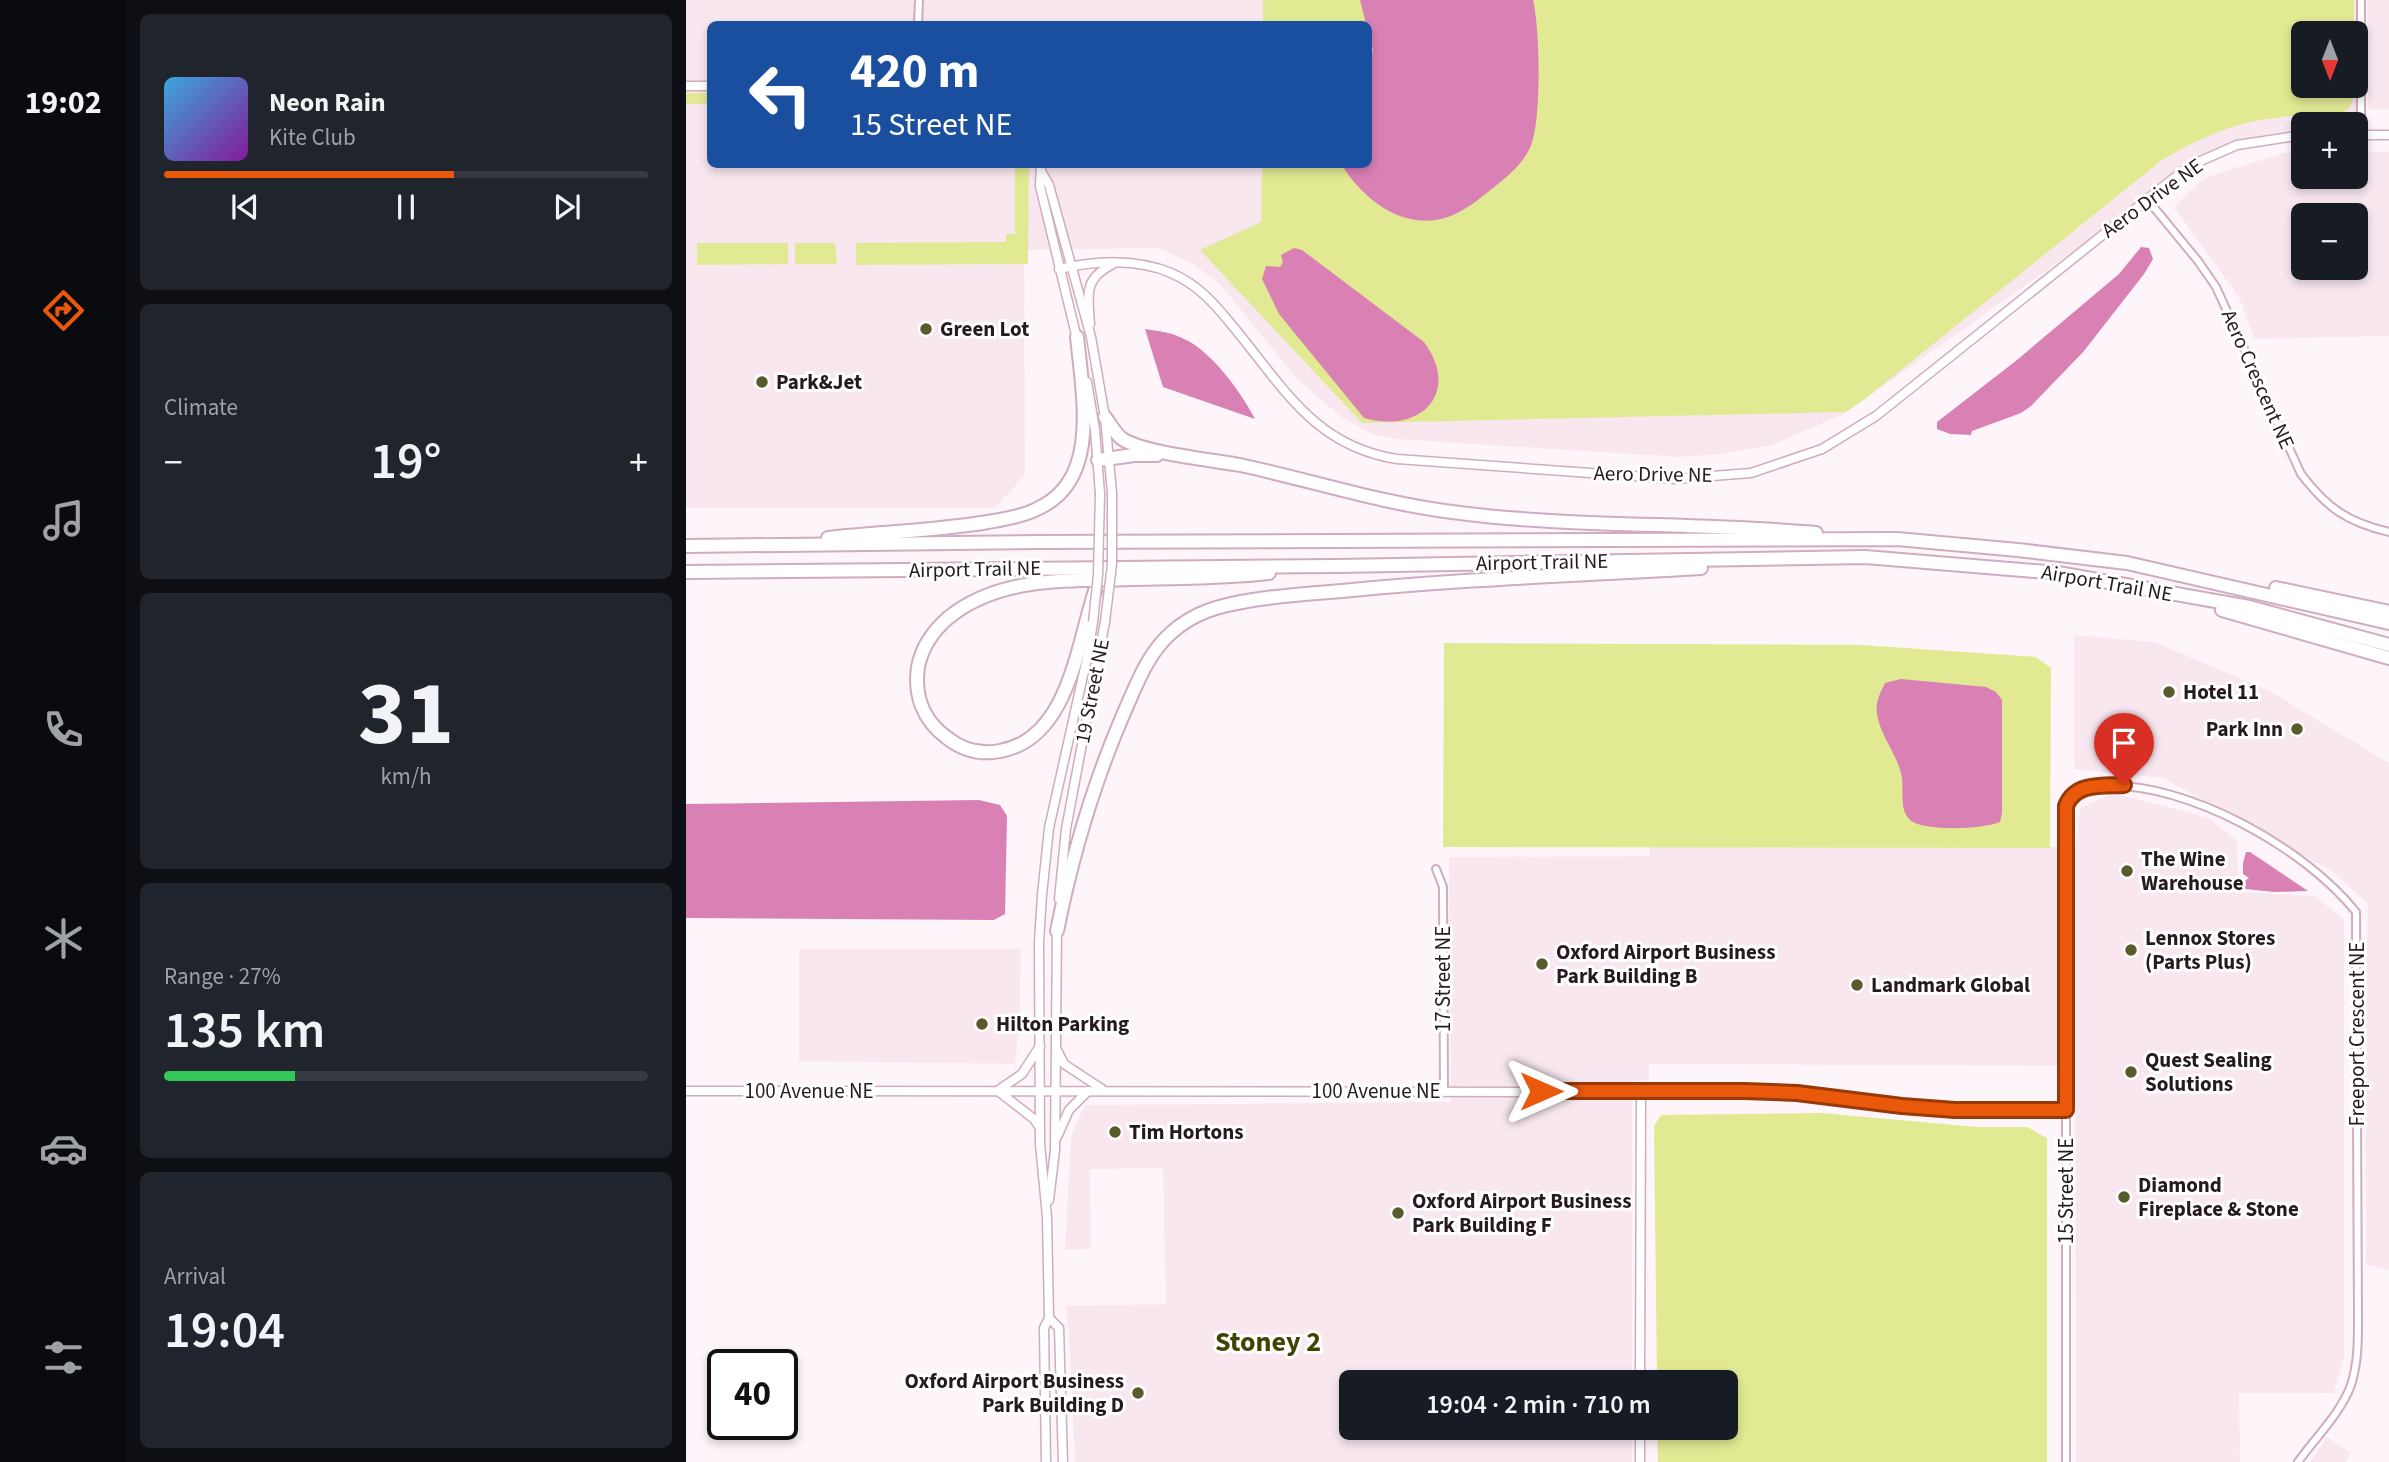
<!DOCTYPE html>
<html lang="en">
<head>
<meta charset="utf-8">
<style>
	body { margin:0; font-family:"Source Sans 3",sans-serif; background:#20242c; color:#f1f3f6; height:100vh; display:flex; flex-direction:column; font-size:26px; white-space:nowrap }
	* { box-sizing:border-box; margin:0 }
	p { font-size:23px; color:#9ea1a6 }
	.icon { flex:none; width:38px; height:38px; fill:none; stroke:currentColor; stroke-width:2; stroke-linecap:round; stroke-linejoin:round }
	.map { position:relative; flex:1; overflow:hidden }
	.sheet { display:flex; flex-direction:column; gap:14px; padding:14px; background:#0d0f14; width:560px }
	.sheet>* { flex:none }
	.banner { position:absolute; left:21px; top:21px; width:665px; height:147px; border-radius:10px; box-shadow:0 4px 10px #0003; background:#1a4fa0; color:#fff; overflow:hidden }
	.needle { width:46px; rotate:180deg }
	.tools { position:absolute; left:1605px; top:21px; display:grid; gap:14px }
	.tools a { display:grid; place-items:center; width:77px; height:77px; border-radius:10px; background:#171b24; box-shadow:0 4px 10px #0003; font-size:35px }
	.speed { position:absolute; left:21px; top:1349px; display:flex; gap:14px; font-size:35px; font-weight:700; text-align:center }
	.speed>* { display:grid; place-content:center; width:91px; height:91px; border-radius:50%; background:#171b24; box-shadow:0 4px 10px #0003; line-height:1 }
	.speed .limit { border:4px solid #111; border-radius:10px; background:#fff; color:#111 }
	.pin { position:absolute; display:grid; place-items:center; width:60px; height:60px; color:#fff; margin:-72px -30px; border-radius:50% 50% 50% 0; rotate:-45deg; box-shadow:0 0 7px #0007 }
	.pin .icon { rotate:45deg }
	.me { position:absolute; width:77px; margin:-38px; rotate:90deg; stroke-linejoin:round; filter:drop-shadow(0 0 5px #0008) }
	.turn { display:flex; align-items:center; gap:24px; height:147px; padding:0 28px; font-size:32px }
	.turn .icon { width:91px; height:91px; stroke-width:2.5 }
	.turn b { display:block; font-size:49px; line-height:60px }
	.big { font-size:52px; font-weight:600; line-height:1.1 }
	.sheet .card { flex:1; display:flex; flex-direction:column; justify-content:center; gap:10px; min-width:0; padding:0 24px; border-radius:10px; background:#20242c }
	.sheet .dial { align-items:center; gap:0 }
	.dial b { font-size:91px; line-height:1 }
	.song { display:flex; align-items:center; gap:21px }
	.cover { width:84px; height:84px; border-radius:10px; background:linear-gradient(135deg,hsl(200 70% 55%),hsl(290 70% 35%)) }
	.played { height:7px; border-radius:4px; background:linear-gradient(90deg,#ea580c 60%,#363941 60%) }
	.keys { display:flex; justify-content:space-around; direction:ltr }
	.heat { display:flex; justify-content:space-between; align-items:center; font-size:38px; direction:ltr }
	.charge { height:10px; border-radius:5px; background:linear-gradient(90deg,#34c759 27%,#363941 0) }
	.trip { position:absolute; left:653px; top:1370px; width:399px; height:70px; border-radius:10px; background:#171b24; box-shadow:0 4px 10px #0003; font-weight:600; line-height:70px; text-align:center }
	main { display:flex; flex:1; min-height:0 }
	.tabs { display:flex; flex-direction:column; width:126px; justify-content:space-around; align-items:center; background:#090b0e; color:#9ea1a6 }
	.tabs .icon { width:49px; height:49px }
	.tabs .current { color:#ea580c }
	.tabs b { font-size:32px; color:#f1f3f6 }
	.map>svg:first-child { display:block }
	.built { fill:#f9e7f0; fill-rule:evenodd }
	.green { fill:#e2e993 }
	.water { fill:#d980b4 }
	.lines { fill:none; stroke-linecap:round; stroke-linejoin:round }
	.minor-casing { stroke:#d0acbf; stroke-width:10 }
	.tertiary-casing { stroke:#d0acbf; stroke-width:11 }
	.motorway-casing { stroke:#d0acbf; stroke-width:16 }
	.minor { stroke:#fff; stroke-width:6 }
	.tertiary { stroke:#fff; stroke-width:8 }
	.motorway { stroke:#fff; stroke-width:12 }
	.tertiary-bridge-casing { stroke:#d0acbf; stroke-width:11; stroke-linecap:butt }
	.tertiary-bridge { stroke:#fff; stroke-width:8 }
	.route-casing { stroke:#983908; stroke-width:18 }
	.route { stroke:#ea580c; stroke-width:12 }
	.poi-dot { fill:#595c2a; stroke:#fff; stroke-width:2.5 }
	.labels { text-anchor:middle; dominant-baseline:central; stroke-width:6; stroke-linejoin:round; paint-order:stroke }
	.street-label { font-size:21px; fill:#261920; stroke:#fff }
	.poi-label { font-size:21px; font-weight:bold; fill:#261920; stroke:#fff; text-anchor:start }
	.district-label { font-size:28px; font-weight:bold; fill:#404302; stroke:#fff }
</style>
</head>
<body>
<main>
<nav class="tabs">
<b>19:02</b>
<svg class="icon current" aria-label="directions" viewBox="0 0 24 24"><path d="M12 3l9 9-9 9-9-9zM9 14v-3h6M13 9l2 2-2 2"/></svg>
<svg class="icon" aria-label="music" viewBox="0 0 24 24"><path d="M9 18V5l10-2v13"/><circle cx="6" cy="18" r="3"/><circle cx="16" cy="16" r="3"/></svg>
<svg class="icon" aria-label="phone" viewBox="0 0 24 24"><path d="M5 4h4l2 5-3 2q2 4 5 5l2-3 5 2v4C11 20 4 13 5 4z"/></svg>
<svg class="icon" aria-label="climate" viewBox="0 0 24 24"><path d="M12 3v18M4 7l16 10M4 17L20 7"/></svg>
<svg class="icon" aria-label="car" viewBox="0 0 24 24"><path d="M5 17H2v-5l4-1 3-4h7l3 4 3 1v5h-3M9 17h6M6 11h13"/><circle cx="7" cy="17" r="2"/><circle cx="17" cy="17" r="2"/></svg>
<svg class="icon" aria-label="filters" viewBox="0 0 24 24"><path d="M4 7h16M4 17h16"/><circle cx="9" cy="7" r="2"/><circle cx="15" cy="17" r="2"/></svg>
</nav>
<section class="sheet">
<div class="card">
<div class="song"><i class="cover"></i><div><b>Neon Rain</b><p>Kite Club</p></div></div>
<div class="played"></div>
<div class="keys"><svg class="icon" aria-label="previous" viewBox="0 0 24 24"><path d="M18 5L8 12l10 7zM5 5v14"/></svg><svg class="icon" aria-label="pause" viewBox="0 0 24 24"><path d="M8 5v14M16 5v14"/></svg><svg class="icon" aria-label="next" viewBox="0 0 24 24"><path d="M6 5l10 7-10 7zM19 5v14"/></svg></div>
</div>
<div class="card"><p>Climate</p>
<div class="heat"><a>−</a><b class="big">19°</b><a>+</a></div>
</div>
<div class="card dial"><b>31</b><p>km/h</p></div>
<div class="card"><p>Range · 27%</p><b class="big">135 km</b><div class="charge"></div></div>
<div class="card"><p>Arrival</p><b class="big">19:04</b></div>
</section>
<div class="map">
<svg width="1703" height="1462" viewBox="0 0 1703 1462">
	<rect width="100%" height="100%" fill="#fdf5f9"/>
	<!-- built -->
	<g class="built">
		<path d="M0,0H1675V135H1670V124H1617V140L1551,145L1461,199L1158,414L1086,445L1037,454L993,457L771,443L710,439L686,434L655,417L612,380L533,283L505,263L472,248L338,250L339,475L309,508H0ZM24,24H682V164H24ZM1617,33H1670V86H1617Z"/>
		<path d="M1681,0H1703V109H1682Z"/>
		<path d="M1670,152H1703V336L1568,339L1554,299L1488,207L1518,178L1598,153H1617V177H1670ZM1617,215H1670V268H1617Z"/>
		<path d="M1388,635L1468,642L1584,691L1703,763V1270L1680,1264L1679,988L1682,904L1647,872L1477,778L1388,769Z"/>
		<path d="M1427,793L1523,818L1551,841L1553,892L1629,896L1658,920V1356L1648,1393H1553L1554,1462H1390L1389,1066L963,1064V1080L946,1081V1382H665V1428H946V1462H389L383,1334L380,1306L480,1304L477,1168L404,1169L405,1249L379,1250L385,1137L399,1105L765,1102L763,857L964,856L963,847H1390L1394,808Z"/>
		<path d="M113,949H335L334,1012L329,1064L113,1061Z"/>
		<path d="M1641,1437L1665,1453L1659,1462H1624Z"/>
	</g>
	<!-- green -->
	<g class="green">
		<path d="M577,0H1668V33H1617V86H1668C1668,97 1667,108 1656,113C1644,119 1626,115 1613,115C1602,116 1592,118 1581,119C1543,124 1509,141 1476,160L1184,395L1160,412L676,423L514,250L575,222L576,165L682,164V24H577Z"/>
		<rect x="0" y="93" width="24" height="11"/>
		<path d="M329,165H343L342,264L170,265V243L320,242V234H329Z"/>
		<path d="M11,243H102V264L11,265Z"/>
		<path d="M109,243H149L151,264H109Z"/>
		<path d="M758,643L1175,645L1350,657L1365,668L1364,848L757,847Z"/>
		<path d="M1135,1113L1291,1127H1341L1361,1138V1462H972L971,1428H1040V1382H971L968,1126L975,1115Z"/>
	</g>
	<!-- water -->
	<g class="water">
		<path d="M674,0H847C854,30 855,109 847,139C842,160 823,175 807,188C793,199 779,211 762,217C719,232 677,200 656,165L682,164V64L687,51L682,24H680Z"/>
		<path d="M1455,247L1463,248L1467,259L1458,274L1398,351L1345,406L1335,413L1286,431L1285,435L1264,434L1251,429V422L1331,360L1433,274Z"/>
		<path d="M608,248L616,250L738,342C776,394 733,434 678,418L593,314L576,279L580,266L594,267L597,262L595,255Z"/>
		<path d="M459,329C472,331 484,332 496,338C525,350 555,392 569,419L477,387Z"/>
		<path d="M1215,679L1300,687L1310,692L1316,700V813L1314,822C1298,829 1238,832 1224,820C1212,809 1219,788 1215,773C1210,753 1194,735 1191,714C1189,703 1194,693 1199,683Z"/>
		<path d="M293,800L314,805L321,816L319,914L308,920L0,918V804Z"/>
		<path d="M1560,852H1564L1622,891L1589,892L1559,889L1557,882L1563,878L1557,874V863Z"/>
	</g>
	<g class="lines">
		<defs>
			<g id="minor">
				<path d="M1675,0V135"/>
				<path d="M232,24L233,0"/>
				<path d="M1461,199L1512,261L1530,287L1615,474C1641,508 1661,522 1703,532"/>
				<path d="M750,869L757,887L758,1091"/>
				<path d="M955,1092L1058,1091L1111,1093L1216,1106L1269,1110H1380"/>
				<path d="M1380,1462V812C1382,790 1400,787 1419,786C1501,782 1619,848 1670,912L1672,1319C1672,1342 1672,1363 1665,1385C1655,1413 1629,1438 1612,1462"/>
			</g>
			<g id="tertiary">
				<path d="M0,86H24"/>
				<path d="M1670,135H1703"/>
				<path d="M355,164L354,186L391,339"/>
				<path d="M356,173L363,185L405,337L419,417L426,493"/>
				<path d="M373,269C408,261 451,258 485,273C511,284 528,303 545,324C596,385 627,446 711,459L988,479L1065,473L1136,449L1190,416L1503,166L1551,145L1617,135"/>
				<path d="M404,324C402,294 397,279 427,264"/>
				<path d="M401,382L409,430L414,494"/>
				<path d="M373,899L380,829L419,622"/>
				<path d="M371,1050L378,1064L416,1089"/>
				<path d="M314,1089L336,1074L354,1046"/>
				<path d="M0,1091L955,1092L954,1382"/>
				<path d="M312,1091L348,1119L354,1128"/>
				<path d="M371,1137L383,1110L402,1091"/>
				<path d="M363,1200L369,1150L371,926"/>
				<path d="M363,1318L373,1328L377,1462"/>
				<path d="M954,1428V1462"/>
				<path d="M360,1462L358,1328L363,1318L361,1217L354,1144L353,942L356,895L363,828L401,658L407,622"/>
			</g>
			<g id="motorway">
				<path d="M419,417C424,424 429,433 435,438C455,453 527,460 554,465C624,480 694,503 766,512C886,528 1009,522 1130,533"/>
				<path d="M412,460L448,455H471"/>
				<path d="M142,538C195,532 249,531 302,522C319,519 338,516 353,508C372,499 384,485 391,465C404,429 395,376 391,337"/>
				<path d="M0,546L351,542L1211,539L1332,550L1441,563L1703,623"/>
				<path d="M0,572L650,566L1179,557L1372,573L1563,607L1703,645"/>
				<path d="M1590,588L1703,612"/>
				<path d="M409,591C391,646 382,739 314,751C294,755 276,750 260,737C237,720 228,695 232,667C236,647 247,631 262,618C313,576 382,581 445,579C491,578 538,578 583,573"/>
				<path d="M1536,610L1703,658"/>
				<path d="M371,931C386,856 407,785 437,715C450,686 461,654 485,633C495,624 508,616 521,611C555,598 618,594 656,591C775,579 895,575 1015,568"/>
			</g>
		</defs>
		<!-- minor casing -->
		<use href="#minor" class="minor-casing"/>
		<!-- tertiary casing -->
		<use href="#tertiary" class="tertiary-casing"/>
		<!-- motorway casing -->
		<use href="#motorway" class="motorway-casing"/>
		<!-- minor -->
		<use href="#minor" class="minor"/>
		<!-- tertiary -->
		<use href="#tertiary" class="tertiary"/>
		<!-- motorway -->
		<use href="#motorway" class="motorway"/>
		<defs>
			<g id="tertiary-bridge">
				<path d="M407,622L412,575L414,494"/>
				<path d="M419,622L426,564V493"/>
			</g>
		</defs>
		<!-- tertiary-bridge casing -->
		<use href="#tertiary-bridge" class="tertiary-bridge-casing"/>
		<!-- tertiary-bridge -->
		<use href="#tertiary-bridge" class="tertiary-bridge"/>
	</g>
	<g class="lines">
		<defs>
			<path id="route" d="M855,1091H1058L1111,1093L1216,1106L1269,1110H1380V806C1389,782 1417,786 1438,785"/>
		</defs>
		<!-- route casing -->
		<use href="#route" class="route-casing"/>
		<!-- route -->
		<use href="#route" class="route"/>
	</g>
	<!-- markers -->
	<g class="poi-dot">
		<circle cx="240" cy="329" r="7"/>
		<circle cx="76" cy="382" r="7"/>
		<circle cx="1483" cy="692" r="7"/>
		<circle cx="1611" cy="729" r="7"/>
		<circle cx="1441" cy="871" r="7"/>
		<circle cx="1445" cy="950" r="7"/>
		<circle cx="856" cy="964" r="7"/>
		<circle cx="1171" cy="985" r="7"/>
		<circle cx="296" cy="1024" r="7"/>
		<circle cx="1445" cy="1072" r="7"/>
		<circle cx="429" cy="1132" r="7"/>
		<circle cx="1438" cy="1197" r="7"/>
		<circle cx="712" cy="1213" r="7"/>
		<circle cx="452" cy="1393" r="7"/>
	</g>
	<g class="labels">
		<!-- street labels -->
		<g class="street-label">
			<text transform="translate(1466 198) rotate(-36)">Aero Drive NE</text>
			<text transform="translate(1572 379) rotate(66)">Aero Crescent NE</text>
			<text transform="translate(967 474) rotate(1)">Aero Drive NE</text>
			<text transform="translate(856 562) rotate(-1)">Airport Trail NE</text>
			<text transform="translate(289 569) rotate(-1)">Airport Trail NE</text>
			<text transform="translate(1421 583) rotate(10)">Airport Trail NE</text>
			<text transform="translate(406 691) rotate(-79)">19 Street NE</text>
			<text transform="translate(757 979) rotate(-90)">17 Street NE</text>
			<text transform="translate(1671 1034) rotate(-90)">Freeport Crescent NE</text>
			<text x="123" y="1091">100 Avenue NE</text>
			<text x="690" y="1091">100 Avenue NE</text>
			<text transform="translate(1380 1191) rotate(-90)">15 Street NE</text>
		</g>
		<!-- poi labels -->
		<g class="poi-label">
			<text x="254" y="329">Green Lot</text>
			<text x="90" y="382">Park&amp;Jet</text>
			<text x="1497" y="692">Hotel 11</text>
			<text x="1597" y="729" text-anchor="end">Park Inn</text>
			<text x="1455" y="859">The Wine<tspan x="1455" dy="24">Warehouse</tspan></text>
			<text x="1459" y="938">Lennox Stores<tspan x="1459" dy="24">(Parts Plus)</tspan></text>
			<text x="870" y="952">Oxford Airport Business<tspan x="870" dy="24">Park Building B</tspan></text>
			<text x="1185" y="985">Landmark Global</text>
			<text x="310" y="1024">Hilton Parking</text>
			<text x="1459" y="1060">Quest Sealing<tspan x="1459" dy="24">Solutions</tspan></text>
			<text x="443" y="1132">Tim Hortons</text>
			<text x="1452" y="1185">Diamond<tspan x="1452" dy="24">Fireplace &amp; Stone</tspan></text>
			<text x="726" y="1201">Oxford Airport Business<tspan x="726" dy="24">Park Building F</tspan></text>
			<text x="438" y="1381" text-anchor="end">Oxford Airport Business<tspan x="438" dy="24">Park Building D</tspan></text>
		</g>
		<!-- district labels -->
		<g class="district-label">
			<text x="582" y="1342">Stoney 2</text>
		</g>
	</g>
</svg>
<div class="tools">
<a><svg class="needle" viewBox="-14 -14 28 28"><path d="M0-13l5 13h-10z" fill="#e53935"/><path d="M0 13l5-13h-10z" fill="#9ea1a6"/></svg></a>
<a>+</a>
<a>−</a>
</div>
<div class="speed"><div class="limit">40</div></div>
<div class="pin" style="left:1438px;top:785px;background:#d93025"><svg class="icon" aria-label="arrive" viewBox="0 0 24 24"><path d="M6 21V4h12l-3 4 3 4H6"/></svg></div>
<svg class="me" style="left:855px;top:1091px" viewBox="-20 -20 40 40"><path d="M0-17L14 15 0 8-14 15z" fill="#ea580c" stroke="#fff" stroke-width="4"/></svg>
<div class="trip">19:04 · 2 min · 710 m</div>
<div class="banner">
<div class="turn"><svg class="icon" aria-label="left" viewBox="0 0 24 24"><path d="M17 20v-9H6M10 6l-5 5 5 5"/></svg><div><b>420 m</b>15 Street NE</div></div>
</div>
</div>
</main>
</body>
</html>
